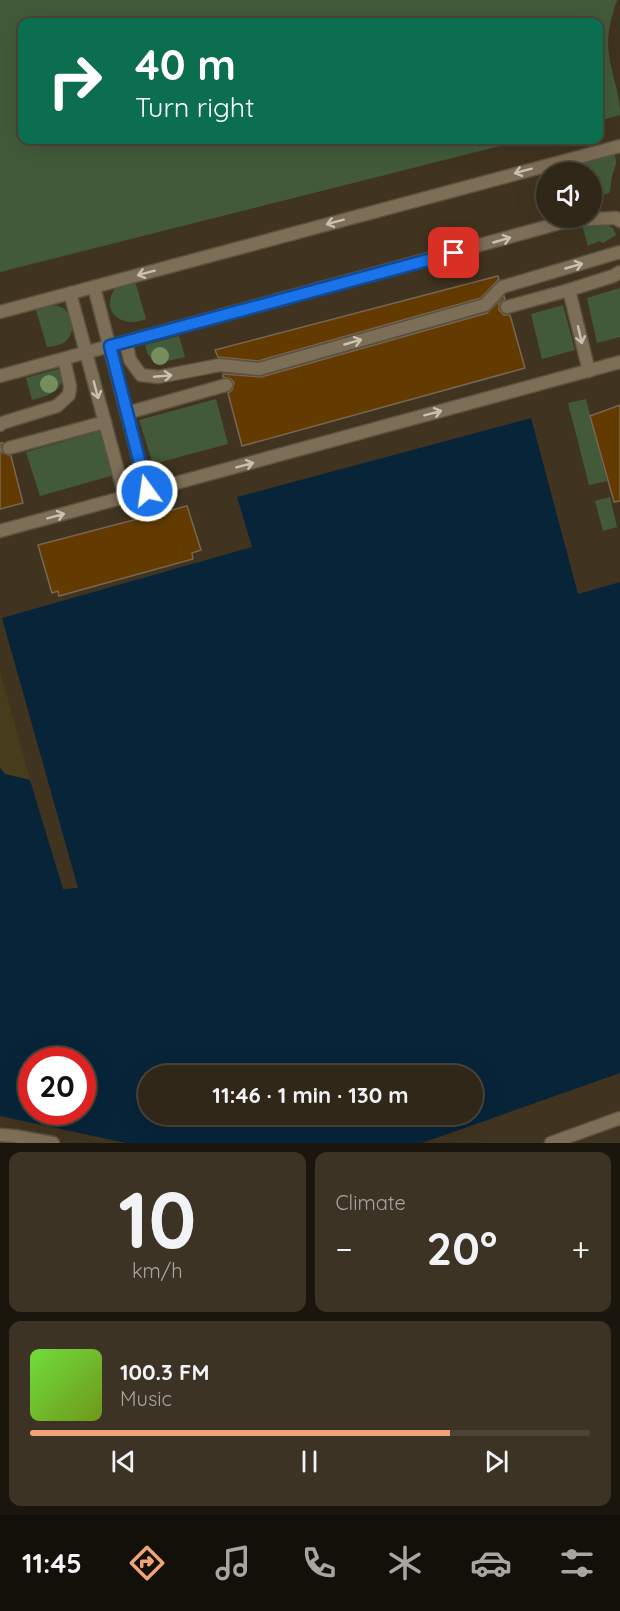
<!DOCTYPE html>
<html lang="en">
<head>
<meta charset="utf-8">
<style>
	body { margin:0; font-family:Quicksand,sans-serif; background:#3c3325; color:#f1f3f6; height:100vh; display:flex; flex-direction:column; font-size:22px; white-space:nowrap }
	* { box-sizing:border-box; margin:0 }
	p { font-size:20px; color:#a8a5a2 }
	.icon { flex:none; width:33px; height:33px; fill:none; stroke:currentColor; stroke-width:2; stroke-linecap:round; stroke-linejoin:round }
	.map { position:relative; height:1143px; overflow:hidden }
	.side { display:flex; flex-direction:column; gap:9px; padding:9px; background:#1a150d; flex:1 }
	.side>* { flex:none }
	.hud { position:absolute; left:18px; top:18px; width:585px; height:126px; border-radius:12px; box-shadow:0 6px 24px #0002,0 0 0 2px #4b4437; background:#0b6e4f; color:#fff; overflow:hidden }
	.fabs { position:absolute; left:536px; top:162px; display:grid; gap:12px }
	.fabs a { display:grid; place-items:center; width:66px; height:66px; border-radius:50%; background:#302718; box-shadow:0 6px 24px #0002,0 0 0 2px #4b4437; font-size:30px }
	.speed { position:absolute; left:18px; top:1047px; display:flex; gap:12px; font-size:30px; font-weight:700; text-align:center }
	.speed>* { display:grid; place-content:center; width:78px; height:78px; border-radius:50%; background:#302718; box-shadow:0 6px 24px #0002,0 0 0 2px #4b4437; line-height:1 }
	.speed .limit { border:9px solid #d22; background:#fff; color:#111 }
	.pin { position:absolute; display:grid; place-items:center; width:51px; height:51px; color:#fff; margin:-26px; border-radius:12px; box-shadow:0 3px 9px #0006 }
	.me { position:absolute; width:66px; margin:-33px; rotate:346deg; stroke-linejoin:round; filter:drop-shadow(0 0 4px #0008) }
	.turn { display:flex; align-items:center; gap:21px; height:126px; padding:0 18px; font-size:27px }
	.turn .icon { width:78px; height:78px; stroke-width:2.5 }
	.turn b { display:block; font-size:42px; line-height:51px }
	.big { font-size:45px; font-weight:800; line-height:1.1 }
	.side .card { flex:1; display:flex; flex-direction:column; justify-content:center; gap:9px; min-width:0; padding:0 21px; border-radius:12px; background:#3c3325 }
	.side .dial { align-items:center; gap:0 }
	.dial b { font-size:78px; line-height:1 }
	.song { display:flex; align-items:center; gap:18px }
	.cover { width:72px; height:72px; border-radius:9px; background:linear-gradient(135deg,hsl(100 70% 55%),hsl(80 70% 35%)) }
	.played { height:6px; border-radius:3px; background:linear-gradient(90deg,#efa376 75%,#4b4437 75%) }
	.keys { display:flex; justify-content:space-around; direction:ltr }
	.heat { display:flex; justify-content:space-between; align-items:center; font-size:33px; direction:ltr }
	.side .tiles { flex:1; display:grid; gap:9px; grid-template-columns:1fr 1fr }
	.card:last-child { grid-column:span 2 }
	.trip { position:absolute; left:138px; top:1065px; width:345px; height:60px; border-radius:30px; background:#302718; box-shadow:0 6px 24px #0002,0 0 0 2px #4b4437; font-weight:800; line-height:60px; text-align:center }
	.dock { display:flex; height:96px; justify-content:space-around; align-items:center; background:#13100a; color:#a8a5a2 }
	.dock .icon { width:42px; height:42px }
	.dock .selected { color:#efa376 }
	.dock b { font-size:27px; color:#f1f3f6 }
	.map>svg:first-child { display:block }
	.green { fill:#425a3a }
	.sand { fill:#463d1d }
	.water { fill:#072439; fill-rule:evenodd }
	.building { fill:#633b00; stroke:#786652; stroke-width:1.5 }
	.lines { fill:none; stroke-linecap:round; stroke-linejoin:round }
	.service-casing { stroke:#5d523f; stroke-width:15 }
	.service { stroke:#7d6e58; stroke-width:12 }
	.tree { fill:#758e5b }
	.oneway { stroke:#cbc1b0 }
	.route-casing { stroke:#114b97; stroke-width:15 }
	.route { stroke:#1a73e8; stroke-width:10 }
</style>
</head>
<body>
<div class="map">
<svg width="620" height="1143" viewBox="0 0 620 1143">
	<rect width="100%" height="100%" fill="#403420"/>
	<!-- green -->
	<g class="green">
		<path d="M0,0H617C611,18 606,36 609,55C612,76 620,94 620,115L599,121L598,22H22V140H524L0,272Z"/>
		<path d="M613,151C619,165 615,164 612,177C610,184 612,187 609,193L591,198V172H586L581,158Z"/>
		<path d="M604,224L613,228L616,235L603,243L599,241L588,246L582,225Z"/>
		<path d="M135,281L146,319C120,330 98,309 117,286Z"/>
		<path d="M620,288V337L597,343L587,298Z"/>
		<path d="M43,305C50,305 57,305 63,308C74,315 76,333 65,342C60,346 53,346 47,347L35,307Z"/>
		<path d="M563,305L575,350L542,359L531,314Z"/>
		<path d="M179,336L185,357L159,363L148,355L145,345Z"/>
		<path d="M61,368C67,392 49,395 32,400L26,378Z"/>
		<path d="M216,399L228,444L153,464L139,420Z"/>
		<path d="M586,399L607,481L589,485L568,403Z"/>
		<path d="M103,430L114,475L40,496L26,452Z"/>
		<path d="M610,497L617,527L603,531L595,501Z"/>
	</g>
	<!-- sand -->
	<path class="sand" d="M0,671L30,780L4,774L0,768Z"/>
	<!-- water -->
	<path class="water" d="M531,418L578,594L620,582V1073L422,1143H126L0,1116V768L5,774L30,780L63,889L78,888L2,618L252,547L237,497ZM32,1060H82V1112H32ZM148,1076H472V1114H148Z"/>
	<!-- building -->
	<g class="building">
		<path d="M498,276L499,279L481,298L258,361L218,357L215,350Z"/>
		<path d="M504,296L505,299L499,304V310L504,315H510L525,368L242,446L228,393L232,390L234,383L231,379L223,377V374L261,377L487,313Z"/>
		<path d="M620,405V501L614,502L590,416Z"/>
		<path d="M0,443H3L1,450L3,453L11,456L23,503L0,509Z"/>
		<path d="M187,506L201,550L192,553L193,559L59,596L58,591L52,593L38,545Z"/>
	</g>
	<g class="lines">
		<defs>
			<g id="service">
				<path d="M94,287L147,491"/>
				<path d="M70,293L125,497"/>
				<path d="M507,307L569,290"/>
				<path d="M0,312L620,146"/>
				<path d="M126,342L130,360L141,375L158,377L220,365L259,369L485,305L502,287L620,252"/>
				<path d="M589,371L569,290L613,276L620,272"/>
				<path d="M0,376L571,220L616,218L620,221"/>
				<path d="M127,413L226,385"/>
				<path d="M0,425L2,423L57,406L69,395L70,386L64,359"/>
				<path d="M9,448L105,422"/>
				<path d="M0,531L620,362"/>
				<path d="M0,1135L14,1136L53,1143"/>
				<path d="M551,1143L620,1118"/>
			</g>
		</defs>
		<!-- service casing -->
		<use href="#service" class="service-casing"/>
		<!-- service -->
		<use href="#service" class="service"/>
	</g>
	<!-- trees -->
	<g class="tree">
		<circle cx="160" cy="356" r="9"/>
		<circle cx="49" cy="384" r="9"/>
	</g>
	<!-- one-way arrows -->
	<defs><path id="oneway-shaft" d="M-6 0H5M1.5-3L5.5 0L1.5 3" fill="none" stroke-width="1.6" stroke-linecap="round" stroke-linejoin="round" transform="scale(1.5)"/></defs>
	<g class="oneway">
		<use href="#oneway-shaft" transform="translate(523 171) rotate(165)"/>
		<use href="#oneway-shaft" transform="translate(335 222) rotate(165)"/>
		<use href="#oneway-shaft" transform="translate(502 240) rotate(-16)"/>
		<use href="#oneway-shaft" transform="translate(574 266) rotate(-16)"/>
		<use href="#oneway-shaft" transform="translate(146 273) rotate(165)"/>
		<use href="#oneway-shaft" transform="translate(580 335) rotate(77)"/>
		<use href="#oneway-shaft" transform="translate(353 342) rotate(-16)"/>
		<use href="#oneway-shaft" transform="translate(163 376) rotate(-5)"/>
		<use href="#oneway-shaft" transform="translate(96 390) rotate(75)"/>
		<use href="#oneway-shaft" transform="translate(433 413) rotate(-15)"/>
		<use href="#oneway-shaft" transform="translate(245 465) rotate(-15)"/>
		<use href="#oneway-shaft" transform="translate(56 516) rotate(-15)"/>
	</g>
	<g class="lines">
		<defs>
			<path id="route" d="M147,491L110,346L454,253"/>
		</defs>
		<!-- route casing -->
		<use href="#route" class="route-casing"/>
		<!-- route -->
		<use href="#route" class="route"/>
	</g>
</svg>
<div class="fabs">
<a><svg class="icon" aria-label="sound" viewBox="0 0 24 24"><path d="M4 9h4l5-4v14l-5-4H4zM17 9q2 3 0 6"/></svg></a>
</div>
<div class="speed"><div class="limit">20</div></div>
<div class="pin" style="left:454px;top:253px;background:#d93025"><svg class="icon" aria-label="arrive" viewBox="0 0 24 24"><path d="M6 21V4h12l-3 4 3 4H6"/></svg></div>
<svg class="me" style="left:147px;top:491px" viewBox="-20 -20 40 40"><circle r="17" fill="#1a73e8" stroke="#fff" stroke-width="3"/><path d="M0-11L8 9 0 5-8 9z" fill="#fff"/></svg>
<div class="trip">11:46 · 1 min · 130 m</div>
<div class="hud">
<div class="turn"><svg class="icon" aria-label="right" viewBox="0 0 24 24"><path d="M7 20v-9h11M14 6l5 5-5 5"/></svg><div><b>40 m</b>Turn right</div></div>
</div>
</div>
<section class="side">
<div class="tiles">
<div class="card dial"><b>10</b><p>km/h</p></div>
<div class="card"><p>Climate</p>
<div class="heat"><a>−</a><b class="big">20°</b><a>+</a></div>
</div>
<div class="card">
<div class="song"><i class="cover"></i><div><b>100.3 FM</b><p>Music</p></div></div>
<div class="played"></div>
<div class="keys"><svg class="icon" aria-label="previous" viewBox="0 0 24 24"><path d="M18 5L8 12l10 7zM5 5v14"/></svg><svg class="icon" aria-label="pause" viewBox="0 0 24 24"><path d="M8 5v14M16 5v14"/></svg><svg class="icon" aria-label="next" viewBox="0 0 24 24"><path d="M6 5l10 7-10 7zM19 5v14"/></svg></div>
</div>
</div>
</section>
<nav class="dock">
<b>11:45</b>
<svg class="icon selected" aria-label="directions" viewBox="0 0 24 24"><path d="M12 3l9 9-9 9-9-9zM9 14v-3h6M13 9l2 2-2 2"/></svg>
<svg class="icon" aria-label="music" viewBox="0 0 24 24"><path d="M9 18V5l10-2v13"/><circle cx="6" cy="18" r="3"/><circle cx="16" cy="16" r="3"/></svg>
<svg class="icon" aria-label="phone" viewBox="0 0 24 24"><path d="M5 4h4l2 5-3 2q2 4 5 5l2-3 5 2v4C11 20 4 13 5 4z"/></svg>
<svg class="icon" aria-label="climate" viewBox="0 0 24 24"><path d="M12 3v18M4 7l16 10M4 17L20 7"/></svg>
<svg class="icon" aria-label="car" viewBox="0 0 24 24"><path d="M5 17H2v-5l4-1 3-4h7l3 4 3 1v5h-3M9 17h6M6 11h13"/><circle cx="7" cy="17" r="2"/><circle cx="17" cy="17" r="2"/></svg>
<svg class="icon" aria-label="filters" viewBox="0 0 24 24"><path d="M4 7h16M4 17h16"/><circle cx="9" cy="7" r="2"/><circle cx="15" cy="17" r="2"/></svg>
</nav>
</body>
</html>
